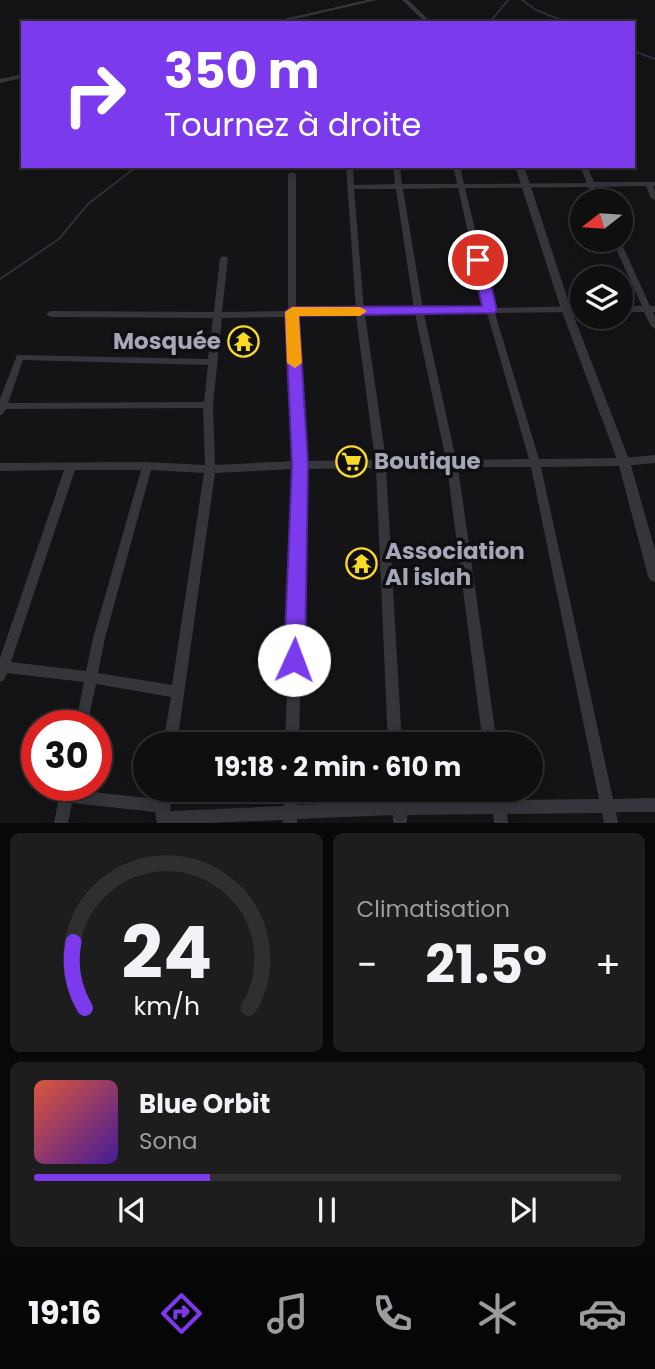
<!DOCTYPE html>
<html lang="fr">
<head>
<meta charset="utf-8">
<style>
	body { margin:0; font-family:Poppins,sans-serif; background:#1d1d1e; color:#f1f3f6; height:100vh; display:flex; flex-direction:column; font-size:26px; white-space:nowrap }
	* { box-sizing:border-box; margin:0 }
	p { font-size:23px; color:#9b9c9f }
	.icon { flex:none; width:38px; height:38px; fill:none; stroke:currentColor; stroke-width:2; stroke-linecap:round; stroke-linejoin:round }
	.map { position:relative; height:823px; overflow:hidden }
	.details { display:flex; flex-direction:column; gap:10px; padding:10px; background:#080809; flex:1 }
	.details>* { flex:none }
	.hud { position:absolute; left:21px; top:21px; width:614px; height:147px; border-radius:0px; box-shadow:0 4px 18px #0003,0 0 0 2px #2f2f30; background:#7c3aed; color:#fff; overflow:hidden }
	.needle { width:46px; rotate:253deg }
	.tools { position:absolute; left:570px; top:189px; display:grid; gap:14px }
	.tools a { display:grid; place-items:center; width:63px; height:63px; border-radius:50%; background:#0f0f10; box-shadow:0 4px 18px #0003,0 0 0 2px #2f2f30; font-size:35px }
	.speed { position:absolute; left:21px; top:710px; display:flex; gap:14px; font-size:35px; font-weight:700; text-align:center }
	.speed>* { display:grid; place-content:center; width:91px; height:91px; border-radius:50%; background:#0f0f10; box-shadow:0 4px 18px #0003,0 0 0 2px #2f2f30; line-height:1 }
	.speed .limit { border:10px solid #d22; background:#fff; color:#111 }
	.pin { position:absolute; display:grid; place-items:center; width:60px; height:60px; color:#fff; margin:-30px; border:4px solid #fff; border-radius:50%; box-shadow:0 2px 7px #0007 }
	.me { position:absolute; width:77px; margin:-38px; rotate:2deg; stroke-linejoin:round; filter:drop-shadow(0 0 5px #0008) }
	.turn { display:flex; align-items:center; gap:24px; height:147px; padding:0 28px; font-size:32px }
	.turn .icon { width:91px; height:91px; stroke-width:2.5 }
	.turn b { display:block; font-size:49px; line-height:60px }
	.big { font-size:52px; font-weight:700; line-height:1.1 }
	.details .card { flex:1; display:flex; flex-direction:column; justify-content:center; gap:10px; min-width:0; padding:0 24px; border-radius:10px; background:#1d1d1e }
	.details .dial { align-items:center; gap:0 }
	.dial svg { height:182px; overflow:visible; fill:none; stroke:#2f2f30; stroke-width:7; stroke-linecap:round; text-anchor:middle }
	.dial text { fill:#f1f3f6; stroke:none }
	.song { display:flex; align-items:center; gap:21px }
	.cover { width:84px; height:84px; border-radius:10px; background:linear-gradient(135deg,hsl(10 70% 55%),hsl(260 70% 35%)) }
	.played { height:7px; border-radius:4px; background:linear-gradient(90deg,#7c3aed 30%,#2f2f30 30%) }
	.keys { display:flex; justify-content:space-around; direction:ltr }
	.heat { display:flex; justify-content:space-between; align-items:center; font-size:38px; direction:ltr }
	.details .tiles { flex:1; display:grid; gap:10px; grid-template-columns:1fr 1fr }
	.card:last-child { grid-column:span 2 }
	.trip { position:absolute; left:133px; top:732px; width:410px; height:70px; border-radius:35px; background:#0f0f10; box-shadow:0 4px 18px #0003,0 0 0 2px #2f2f30; font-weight:700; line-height:70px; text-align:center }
	.tab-bar { display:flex; height:112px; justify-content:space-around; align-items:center; background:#060606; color:#9b9c9f }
	.tab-bar .icon { width:49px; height:49px }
	.tab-bar .current { color:#7c3aed }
	.tab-bar b { font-size:32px; color:#f1f3f6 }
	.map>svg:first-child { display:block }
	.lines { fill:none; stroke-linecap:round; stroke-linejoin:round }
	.stream { stroke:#2a303a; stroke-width:2 }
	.minor { fill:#35353b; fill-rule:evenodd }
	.tertiary { fill:#35353b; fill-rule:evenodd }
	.route { fill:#7c3aed; stroke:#51269a; stroke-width:2 }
	.slow { fill:#f59e0b }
	.labels { text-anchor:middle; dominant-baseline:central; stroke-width:7; stroke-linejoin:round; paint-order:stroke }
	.poi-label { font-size:23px; font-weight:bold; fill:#a5a7b7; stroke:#0f0f11; text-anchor:start }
</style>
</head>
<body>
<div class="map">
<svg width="655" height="823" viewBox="0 0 655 823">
	<rect width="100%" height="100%" fill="#141416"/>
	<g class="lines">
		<!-- stream -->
		<g class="stream">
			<path d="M522,0L536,10L569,23"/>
			<path d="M489,23L508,0"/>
			<path d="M634,51L655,59"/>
			<path d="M0,279L59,239L88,204L136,167L143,166"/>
		</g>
		<!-- minor -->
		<g class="minor">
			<path d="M367,0H377L278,23H266Z"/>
			<path d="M402,0H408L432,23H426Z"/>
			<path d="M23,74V78L0,83V79Z"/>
			<path d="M346,166H353L354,185L395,184L393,166H400L402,184H457L453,166H460L464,184L587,183L580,166H587L594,182H655V186H653L655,191V200L651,198L646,186L595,187L602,201H594L588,187L465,188L494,308L583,306V312L495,313L539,459L624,458L655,455V463L624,466L541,467L613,799L655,798V812H616L618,823H604L602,813L507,814L508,823H494L493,814L407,815V823H393V815L297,819V823H283V820L209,823H157L155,812L72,803L68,823H54L61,786H75L74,790L157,799L158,789H172L170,811L284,806V789H298L297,805L392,801L391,789H405L406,801L491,800L489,789H503L504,800L599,799L531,467H458L497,744H483L447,467L386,468L402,744H388L376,468L305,469L299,744H285L295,469L215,473L177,744H163L171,697L96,684L87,726H75L84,682L7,673L4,680L0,682V658L64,470L0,471V463L147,462L205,465L203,408L6,409L3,414L0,415V399L17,355L208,359L213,318L50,317L46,314L50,311L214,312L220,258L224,256L228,258L222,312L288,311V174L292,172L296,174V311L356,310ZM458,188L485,308L423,309L403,189ZM354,189H396L414,309L364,310ZM487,313L529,459L456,460L424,314ZM415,314L446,460H386L365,315ZM356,315L375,460L305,461L297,316ZM288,317L295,461L215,465L213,405L222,318ZM23,360L208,365L204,402L8,403ZM75,470H141L93,638L86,671L11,662ZM151,470L204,473L172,685L98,673L105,638Z"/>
			<path d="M612,240H620L650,306H655V312H653L655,317V329L651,326L644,312H621V306H642Z"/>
		</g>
		<!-- tertiary -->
		<path class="tertiary" d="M515,166H524L571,309L630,462L655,550V582L650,580L648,576L618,462L561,309Z"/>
	</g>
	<!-- route -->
	<path class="route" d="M478,256L485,260L497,310L495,313L299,316L308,464L305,660L302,666L294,669L287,666L284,660L292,464L285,312L292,307L482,306L472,260Z"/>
	<!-- slow -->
	<path class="slow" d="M292,307H360L367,311L360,316H299L302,363L295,368L287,363L285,312Z"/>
	<!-- icons -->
	<defs>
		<symbol id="temple-ring" viewBox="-11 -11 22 22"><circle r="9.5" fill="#0f0f11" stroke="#fbd927" stroke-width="1.5"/><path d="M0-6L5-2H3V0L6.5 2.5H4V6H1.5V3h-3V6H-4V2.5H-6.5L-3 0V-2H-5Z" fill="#fbd927"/></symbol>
		<symbol id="supermarket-ring" viewBox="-11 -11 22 22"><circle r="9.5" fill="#0f0f11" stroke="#fbd927" stroke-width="1.5"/><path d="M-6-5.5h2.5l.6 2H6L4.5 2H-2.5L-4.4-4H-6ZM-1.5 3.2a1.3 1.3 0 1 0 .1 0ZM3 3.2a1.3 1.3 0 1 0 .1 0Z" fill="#fbd927"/></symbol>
	</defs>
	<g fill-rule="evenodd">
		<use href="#temple-ring" x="226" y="324" width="35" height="35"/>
		<use href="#supermarket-ring" x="334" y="444" width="35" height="35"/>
		<use href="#temple-ring" x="344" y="546" width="35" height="35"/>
	</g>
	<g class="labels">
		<!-- poi labels -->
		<g class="poi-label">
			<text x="221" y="341" text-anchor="end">Mosquée</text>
			<text x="374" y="461">Boutique</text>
			<text x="385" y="551">Association<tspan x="385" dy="26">Al islah</tspan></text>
		</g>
	</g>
</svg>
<div class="tools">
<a><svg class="needle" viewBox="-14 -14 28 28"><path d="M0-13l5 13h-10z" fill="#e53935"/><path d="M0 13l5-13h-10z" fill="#9b9c9f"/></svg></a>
<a><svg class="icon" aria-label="layers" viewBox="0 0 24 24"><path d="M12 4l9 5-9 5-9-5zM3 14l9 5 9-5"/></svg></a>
</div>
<div class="speed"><div class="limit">30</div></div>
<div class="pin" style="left:478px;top:260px;background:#d93025"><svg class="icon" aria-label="arrive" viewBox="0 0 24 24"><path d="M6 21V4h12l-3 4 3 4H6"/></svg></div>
<svg class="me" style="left:294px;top:660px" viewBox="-20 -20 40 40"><circle r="19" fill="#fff"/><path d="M0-13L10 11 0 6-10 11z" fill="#7c3aed"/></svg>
<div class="trip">19:18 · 2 min · 610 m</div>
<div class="hud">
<div class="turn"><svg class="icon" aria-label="right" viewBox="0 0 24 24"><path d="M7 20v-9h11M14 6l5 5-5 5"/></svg><div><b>350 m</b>Tournez à droite</div></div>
</div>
</div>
<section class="details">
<div class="tiles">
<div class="card dial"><svg viewBox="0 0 100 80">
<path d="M14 69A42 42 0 1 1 86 69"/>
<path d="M14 69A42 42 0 0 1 9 40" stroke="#7c3aed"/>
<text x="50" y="56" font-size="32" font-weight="700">24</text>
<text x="50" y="72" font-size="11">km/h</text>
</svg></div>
<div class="card"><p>Climatisation</p>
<div class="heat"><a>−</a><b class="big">21.5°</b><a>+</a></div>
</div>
<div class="card">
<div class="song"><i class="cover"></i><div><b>Blue Orbit</b><p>Sona</p></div></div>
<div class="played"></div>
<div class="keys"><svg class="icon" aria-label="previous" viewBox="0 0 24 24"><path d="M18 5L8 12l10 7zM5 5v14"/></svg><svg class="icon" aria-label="pause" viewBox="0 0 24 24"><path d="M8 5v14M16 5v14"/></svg><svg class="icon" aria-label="next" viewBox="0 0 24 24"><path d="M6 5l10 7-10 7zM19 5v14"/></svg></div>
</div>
</div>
</section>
<nav class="tab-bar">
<b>19:16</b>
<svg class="icon current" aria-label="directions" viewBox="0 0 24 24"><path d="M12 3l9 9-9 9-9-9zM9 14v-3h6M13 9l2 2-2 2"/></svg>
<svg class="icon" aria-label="music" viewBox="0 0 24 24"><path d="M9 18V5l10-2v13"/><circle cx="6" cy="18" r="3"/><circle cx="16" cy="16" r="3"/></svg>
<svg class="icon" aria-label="phone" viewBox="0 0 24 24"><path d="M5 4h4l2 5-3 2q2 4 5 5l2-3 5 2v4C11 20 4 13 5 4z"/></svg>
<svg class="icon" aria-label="climate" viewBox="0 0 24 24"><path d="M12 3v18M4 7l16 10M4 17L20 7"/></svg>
<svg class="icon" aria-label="car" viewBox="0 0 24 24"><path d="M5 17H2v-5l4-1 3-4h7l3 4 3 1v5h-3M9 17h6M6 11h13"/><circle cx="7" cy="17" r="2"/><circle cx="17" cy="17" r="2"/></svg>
</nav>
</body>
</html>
